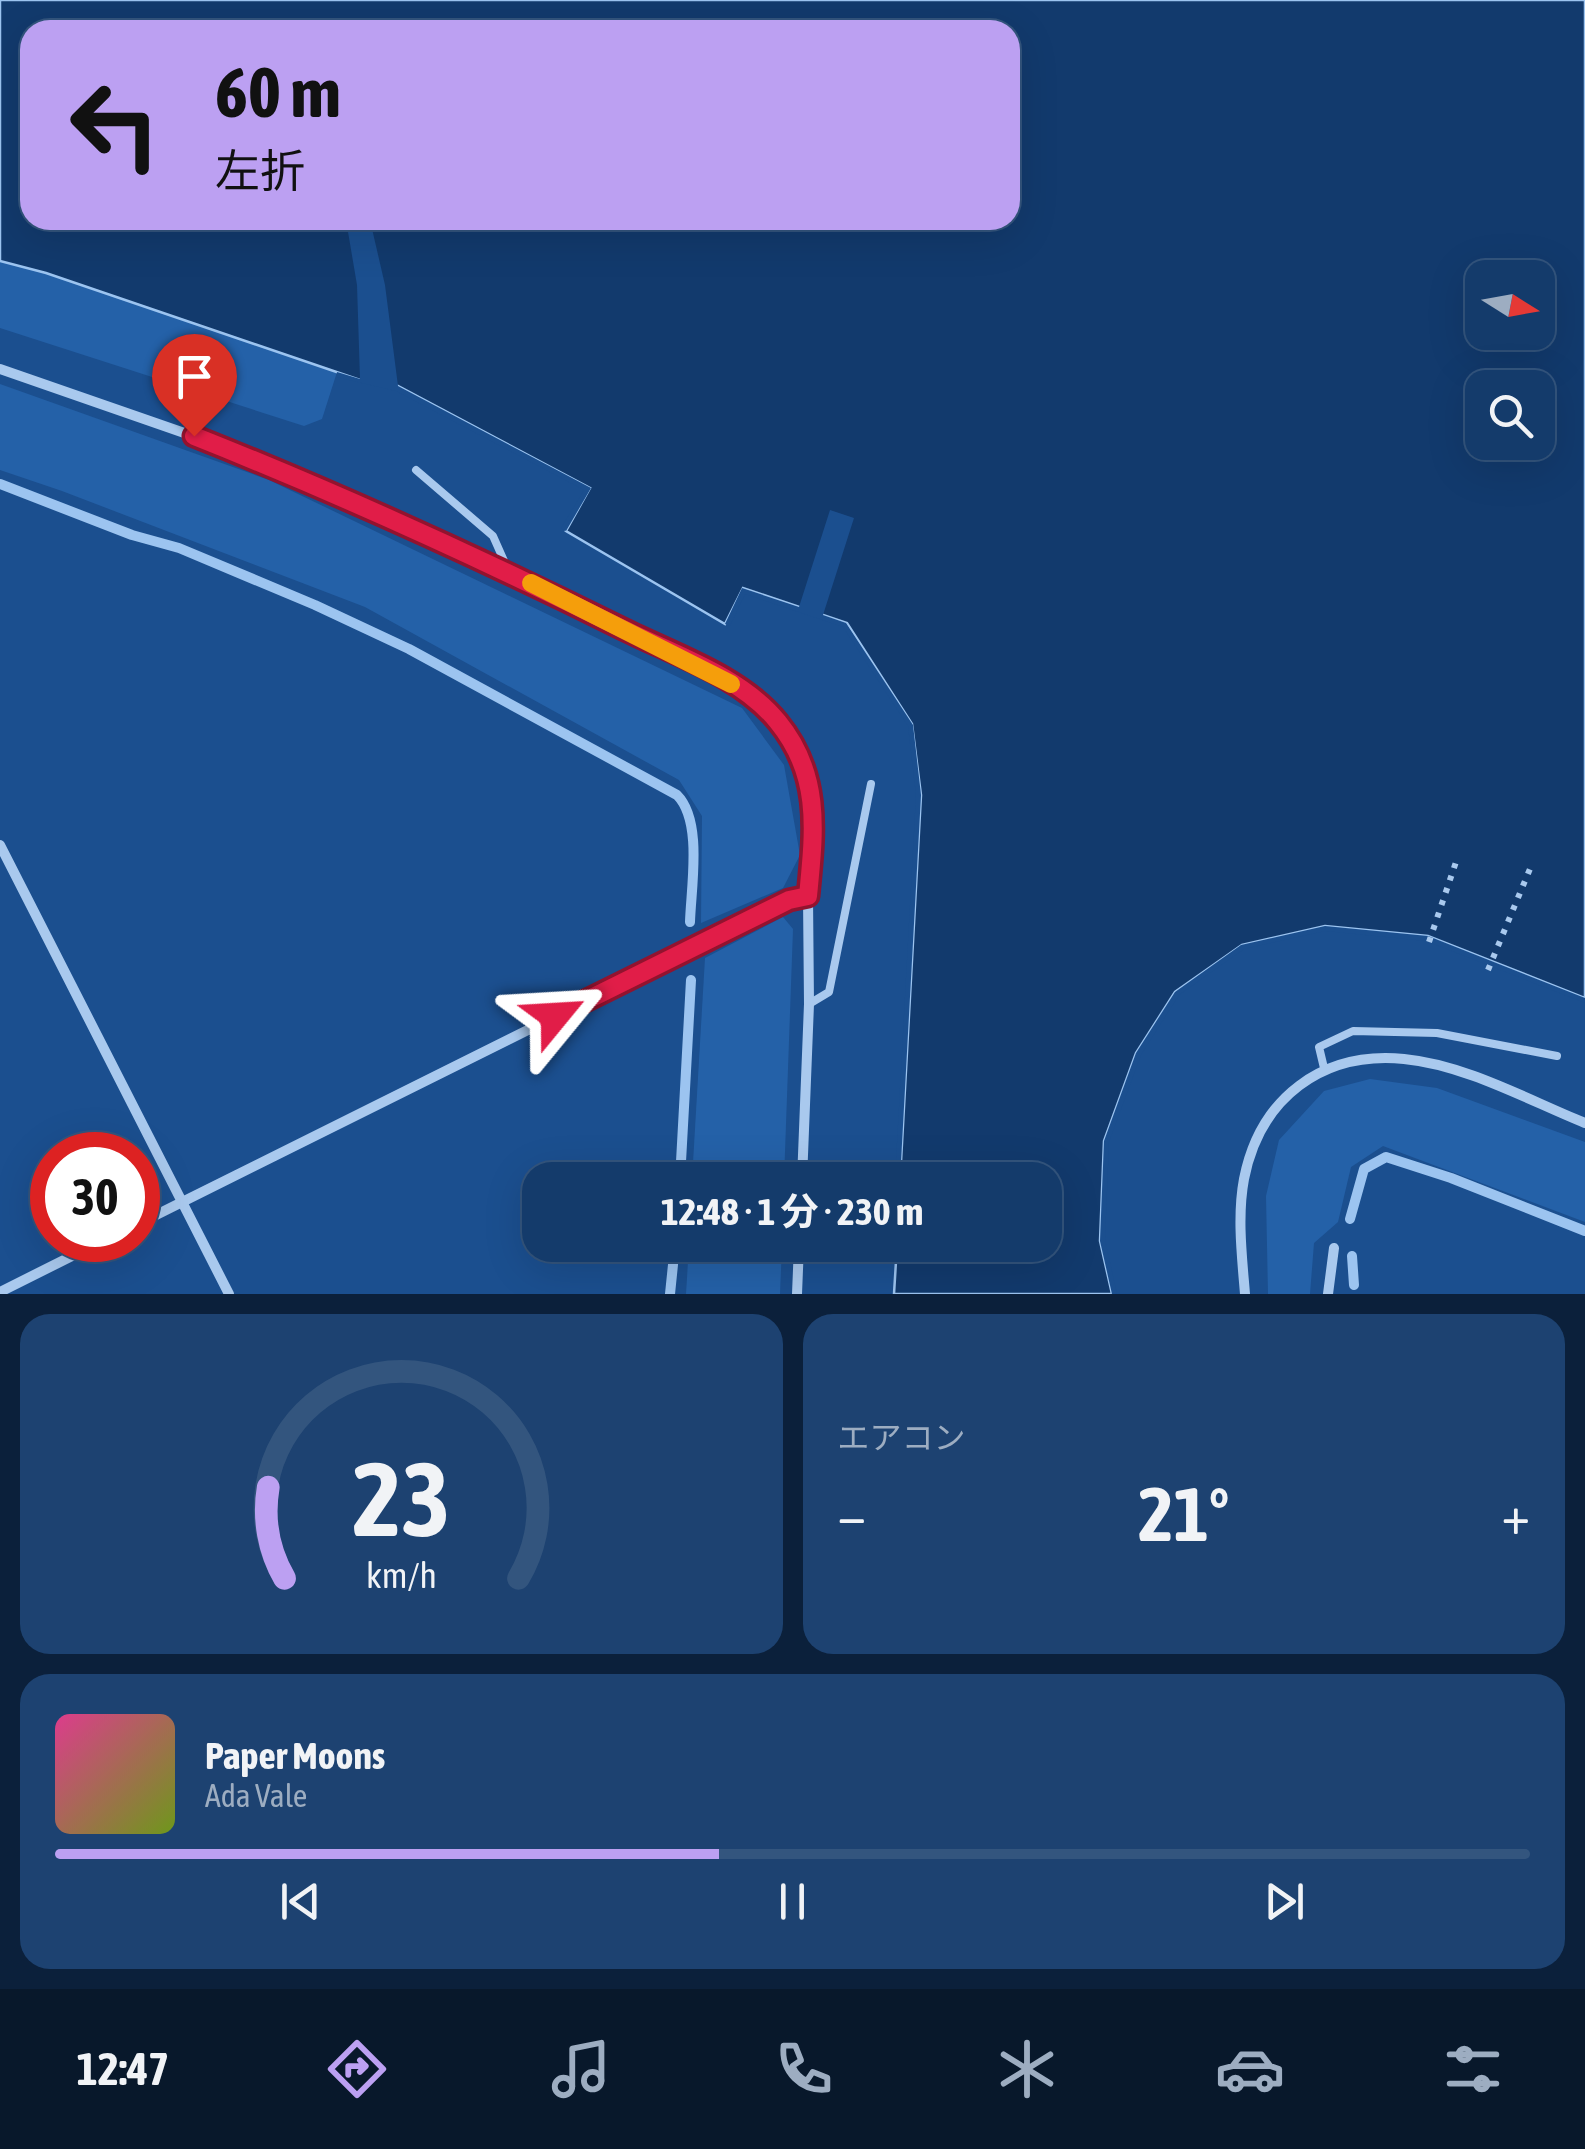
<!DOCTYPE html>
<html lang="ja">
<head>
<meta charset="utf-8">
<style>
	body { margin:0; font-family:"Asap Condensed","Noto Sans JP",sans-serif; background:#1d4271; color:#f1f3f6; height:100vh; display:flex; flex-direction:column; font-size:38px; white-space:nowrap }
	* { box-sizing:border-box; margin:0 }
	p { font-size:32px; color:#9dadc1 }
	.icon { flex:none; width:55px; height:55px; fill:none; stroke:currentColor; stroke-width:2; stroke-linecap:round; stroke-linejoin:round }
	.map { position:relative; height:1294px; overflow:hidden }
	.details { display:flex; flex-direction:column; gap:20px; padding:20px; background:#0b203b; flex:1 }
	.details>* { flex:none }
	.guide { position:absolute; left:20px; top:20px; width:1000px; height:210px; border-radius:30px; box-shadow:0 10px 40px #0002,0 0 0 2px #33557e; background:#bca0f2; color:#111; overflow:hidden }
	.needle { width:65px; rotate:101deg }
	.controls { position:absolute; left:1465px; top:260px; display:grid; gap:20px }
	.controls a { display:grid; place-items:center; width:90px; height:90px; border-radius:20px; background:#143b6b; box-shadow:0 10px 40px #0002,0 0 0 2px #33557e; font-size:50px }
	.speed { position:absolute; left:30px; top:1132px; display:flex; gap:20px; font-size:50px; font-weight:700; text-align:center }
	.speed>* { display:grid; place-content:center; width:130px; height:130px; border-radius:50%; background:#143b6b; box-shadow:0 10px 40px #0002,0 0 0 2px #33557e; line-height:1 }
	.speed .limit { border:15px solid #d22; background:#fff; color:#111 }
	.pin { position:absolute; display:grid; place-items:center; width:85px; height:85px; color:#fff; margin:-102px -42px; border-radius:50% 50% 50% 0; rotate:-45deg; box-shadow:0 0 10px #0007 }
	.pin .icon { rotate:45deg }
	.me { position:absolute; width:110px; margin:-55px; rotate:63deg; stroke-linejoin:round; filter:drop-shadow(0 0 8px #0008) }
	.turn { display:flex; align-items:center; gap:35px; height:210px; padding:0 30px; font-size:45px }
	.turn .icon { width:130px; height:130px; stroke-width:2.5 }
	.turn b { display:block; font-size:70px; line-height:85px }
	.big { font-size:75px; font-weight:700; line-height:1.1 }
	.details .widget { flex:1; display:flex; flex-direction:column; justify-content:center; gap:15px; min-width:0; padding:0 35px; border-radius:30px; background:#1d4271 }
	.details .dial { align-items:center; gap:0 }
	.dial svg { height:260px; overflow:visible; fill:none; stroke:#33557e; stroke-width:7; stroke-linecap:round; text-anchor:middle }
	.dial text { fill:#f1f3f6; stroke:none }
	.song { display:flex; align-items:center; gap:30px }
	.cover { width:120px; height:120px; border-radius:15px; background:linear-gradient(135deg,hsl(330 70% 55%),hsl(80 70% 35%)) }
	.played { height:10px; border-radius:5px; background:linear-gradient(90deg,#bca0f2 45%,#33557e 45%) }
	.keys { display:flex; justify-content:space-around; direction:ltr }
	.heat { display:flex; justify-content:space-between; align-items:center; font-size:55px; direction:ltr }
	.details .tiles { flex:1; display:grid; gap:20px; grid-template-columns:1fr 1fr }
	.widget:last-child { grid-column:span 2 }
	.trip { position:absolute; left:522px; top:1162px; width:540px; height:100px; border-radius:30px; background:#143b6b; box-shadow:0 10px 40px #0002,0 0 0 2px #33557e; font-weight:700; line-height:100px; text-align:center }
	.tab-bar { display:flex; height:160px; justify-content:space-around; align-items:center; background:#08182b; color:#9dadc1 }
	.tab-bar .icon { width:70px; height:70px }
	.tab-bar .active { color:#bca0f2 }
	.tab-bar b { font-size:45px; color:#f1f3f6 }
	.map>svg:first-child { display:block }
	.green { fill:#2461a8 }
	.water { fill:#123a6d; stroke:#9cc4f0; stroke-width:2.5; fill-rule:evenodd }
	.pier { fill:#1b4f8f }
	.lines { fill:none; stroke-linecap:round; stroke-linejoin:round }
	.stream { stroke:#9cc4f0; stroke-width:10 }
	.path { stroke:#a9c9ee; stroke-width:6; stroke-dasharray:5 8; stroke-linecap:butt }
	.lane { stroke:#a9c9ee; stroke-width:8 }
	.street { stroke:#a9c9ee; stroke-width:10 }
	.route-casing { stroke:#92132f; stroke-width:25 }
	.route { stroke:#e11d48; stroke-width:18 }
	.slow { stroke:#f59e0b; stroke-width:18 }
</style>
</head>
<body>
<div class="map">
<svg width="1585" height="1294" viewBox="0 0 1585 1294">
	<rect width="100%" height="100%" fill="#1b4f8f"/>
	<!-- green -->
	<g class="green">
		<path d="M0,261L46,273L337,372L322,419L304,426L0,328Z"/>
		<path d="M0,384L269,480L742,708L784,765L800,855L783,888L701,923L702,816L679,780L365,607L62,491L0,470Z"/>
		<path d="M783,917L793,929L784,1180H692L705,958Z"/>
		<path d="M1370,1079L1437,1088L1585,1142V1222L1383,1146L1351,1167L1338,1222L1314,1243L1310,1294H1268L1266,1196L1279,1140L1324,1091Z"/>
		<path d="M689,1245H782L780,1294H686Z"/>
	</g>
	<!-- water -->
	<path class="water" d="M0,0H1585V998L1428,936L1325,926L1242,945L1175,992L1136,1053L1104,1141L1100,1241L1112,1294H894L897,1245H1045V1180H900L921,795L912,724L847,623L743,588L725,624L566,531L590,488L398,386L360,380L46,273L0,261ZM30,30H1010V220H30ZM1482,278H1538V332H1482ZM1482,388H1538V442H1482Z"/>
	<!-- pier -->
	<g class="pier">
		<path d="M346,220H370L385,285L398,386L591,488L566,531L561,528L584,490L396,391L336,377L337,372L360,379L357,285Z"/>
		<path d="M830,510L854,518L823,615L846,623L913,725L921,795L900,1180H895L916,795L908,726L843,627L745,594L730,626L725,624L742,588L799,607Z"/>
		<path d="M1325,926L1428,936L1585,998V1003L1426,941L1325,931L1244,949L1179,995L1141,1055L1109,1142L1105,1240L1117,1294H1112L1100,1241L1104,1141L1136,1053L1175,992L1241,945Z"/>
	</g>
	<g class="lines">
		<!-- stream -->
		<g class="stream">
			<path d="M0,484L132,535L179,548L315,605L409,649L677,795C703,821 691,887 690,922"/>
			<path d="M680,1180L691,980"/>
			<path d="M1350,1219L1364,1169L1386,1157L1451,1178L1585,1231"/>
			<path d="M1352,1256L1354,1285"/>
			<path d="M670,1294L675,1245"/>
		</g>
		<!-- path -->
		<g class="path">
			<path d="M1429,942L1458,856"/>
			<path d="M1488,970L1532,864"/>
		</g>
		<!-- lane -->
		<g class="lane">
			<path d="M416,470L493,536L509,572"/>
			<path d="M809,1004L829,992L871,784"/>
			<path d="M1324,1068L1319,1047L1353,1031L1437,1033L1557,1056"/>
		</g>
		<!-- street -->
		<g class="street">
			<path d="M0,369L193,436L316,484L510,573L722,678L757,700L779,723L799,754L810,789L815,828L808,897L809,1004L802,1180"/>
			<path d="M0,845L229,1294"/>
			<path d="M138,1224L789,900L808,897"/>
			<path d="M0,1292L104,1240"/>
			<path d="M797,1294L799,1245"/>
			<path d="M1245,1294C1242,1257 1237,1216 1244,1179C1260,1098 1322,1051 1404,1059C1466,1065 1528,1100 1585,1123"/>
			<path d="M1328,1294L1334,1248"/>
		</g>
	</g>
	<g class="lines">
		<defs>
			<path id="route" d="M194,436C340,494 482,559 623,629C675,655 741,676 778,722C822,776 814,833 808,896L789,900L555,1016"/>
		</defs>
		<!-- route casing -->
		<use href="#route" class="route-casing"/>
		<!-- route -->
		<use href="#route" class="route"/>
		<!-- slow -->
		<path class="slow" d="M531,583L731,684"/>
	</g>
</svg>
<div class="controls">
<a><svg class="needle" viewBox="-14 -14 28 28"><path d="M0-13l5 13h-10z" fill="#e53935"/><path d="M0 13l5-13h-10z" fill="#9dadc1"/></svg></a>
<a><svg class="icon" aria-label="search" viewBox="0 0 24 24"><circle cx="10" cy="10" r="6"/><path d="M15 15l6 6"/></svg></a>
</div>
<div class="speed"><div class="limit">30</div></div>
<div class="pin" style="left:194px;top:436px;background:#d93025"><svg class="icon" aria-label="arrive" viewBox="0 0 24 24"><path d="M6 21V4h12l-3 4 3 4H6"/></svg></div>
<svg class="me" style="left:555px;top:1016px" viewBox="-20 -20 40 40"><path d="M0-17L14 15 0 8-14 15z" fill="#e11d48" stroke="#fff" stroke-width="4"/></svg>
<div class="trip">12:48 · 1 分 · 230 m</div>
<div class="guide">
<div class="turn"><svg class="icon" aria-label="left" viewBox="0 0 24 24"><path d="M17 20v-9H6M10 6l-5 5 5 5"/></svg><div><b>60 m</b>左折</div></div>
</div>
</div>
<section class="details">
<div class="tiles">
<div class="widget dial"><svg viewBox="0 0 100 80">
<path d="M14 69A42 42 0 1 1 86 69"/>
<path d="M14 69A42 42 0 0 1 9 41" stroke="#bca0f2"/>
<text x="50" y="56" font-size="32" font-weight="700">23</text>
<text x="50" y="72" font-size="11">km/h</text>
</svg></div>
<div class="widget"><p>エアコン</p>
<div class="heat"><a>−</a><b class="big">21°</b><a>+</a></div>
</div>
<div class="widget">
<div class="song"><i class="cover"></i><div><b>Paper Moons</b><p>Ada Vale</p></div></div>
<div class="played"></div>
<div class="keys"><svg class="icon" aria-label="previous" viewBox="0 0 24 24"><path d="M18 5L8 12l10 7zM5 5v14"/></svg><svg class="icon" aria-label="pause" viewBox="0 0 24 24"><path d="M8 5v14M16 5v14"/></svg><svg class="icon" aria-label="next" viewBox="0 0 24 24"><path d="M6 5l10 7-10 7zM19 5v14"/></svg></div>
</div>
</div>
</section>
<nav class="tab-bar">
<b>12:47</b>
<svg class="icon active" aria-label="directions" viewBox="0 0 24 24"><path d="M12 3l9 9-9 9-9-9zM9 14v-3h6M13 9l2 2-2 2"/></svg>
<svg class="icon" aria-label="music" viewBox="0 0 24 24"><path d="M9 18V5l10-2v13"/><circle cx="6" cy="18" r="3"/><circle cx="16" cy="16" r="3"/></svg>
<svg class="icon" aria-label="phone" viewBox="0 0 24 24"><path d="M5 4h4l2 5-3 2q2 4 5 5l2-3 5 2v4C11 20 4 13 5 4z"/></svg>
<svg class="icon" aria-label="climate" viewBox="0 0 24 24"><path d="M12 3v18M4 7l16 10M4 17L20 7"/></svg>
<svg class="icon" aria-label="car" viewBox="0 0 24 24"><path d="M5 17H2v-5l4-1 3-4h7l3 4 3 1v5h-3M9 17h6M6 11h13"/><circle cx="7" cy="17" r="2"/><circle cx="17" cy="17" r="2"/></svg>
<svg class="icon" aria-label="filters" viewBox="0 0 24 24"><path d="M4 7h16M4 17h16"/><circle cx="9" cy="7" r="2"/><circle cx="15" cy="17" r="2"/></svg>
</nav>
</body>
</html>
